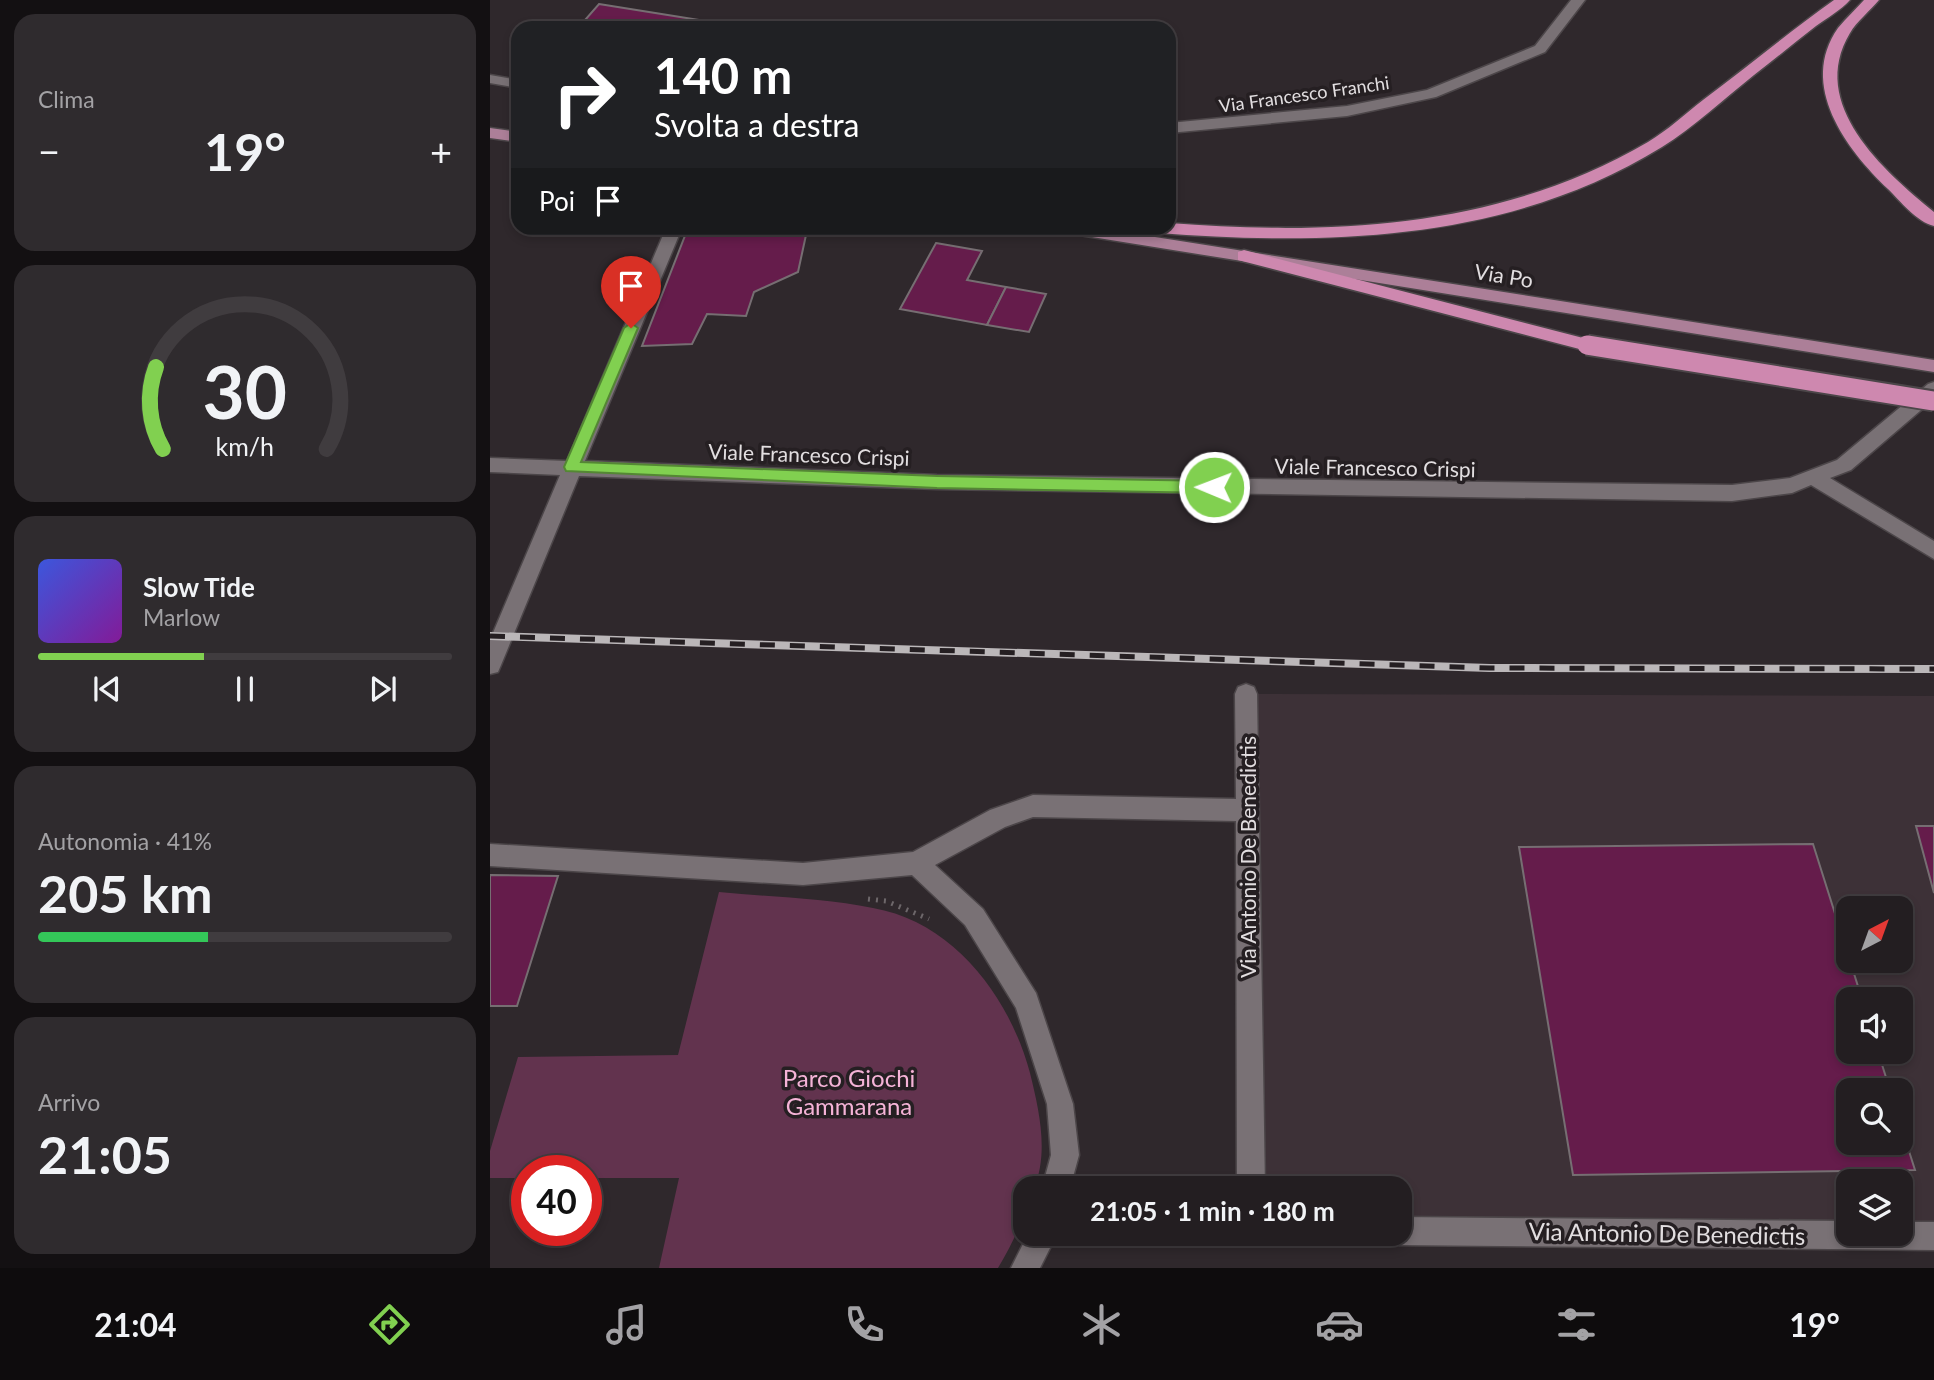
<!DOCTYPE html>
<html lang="it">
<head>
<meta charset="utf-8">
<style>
	body { margin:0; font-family:Lato,sans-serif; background:#2f2b2e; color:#f1f3f6; height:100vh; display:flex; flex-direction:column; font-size:26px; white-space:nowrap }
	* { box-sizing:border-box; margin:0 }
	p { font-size:23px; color:#a3a2a5 }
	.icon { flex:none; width:38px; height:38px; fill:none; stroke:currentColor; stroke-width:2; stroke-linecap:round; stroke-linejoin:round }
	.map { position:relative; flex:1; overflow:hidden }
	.panel { display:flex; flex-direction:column; gap:14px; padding:14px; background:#131012; width:490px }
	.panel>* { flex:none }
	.banner { position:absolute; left:21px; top:21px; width:665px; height:214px; border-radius:21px; box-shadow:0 4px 10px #0003,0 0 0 2px #403c3f; background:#202124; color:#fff; overflow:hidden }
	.needle { width:46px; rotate:41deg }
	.tools { position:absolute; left:1346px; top:896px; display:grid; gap:14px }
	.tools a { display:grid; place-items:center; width:77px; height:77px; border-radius:14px; background:#231e21; box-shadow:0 4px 10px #0003,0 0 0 2px #403c3f; font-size:35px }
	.speed { position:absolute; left:21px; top:1155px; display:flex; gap:14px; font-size:35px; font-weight:700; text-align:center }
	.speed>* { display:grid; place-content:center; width:91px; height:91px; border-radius:50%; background:#231e21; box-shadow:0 4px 10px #0003,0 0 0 2px #403c3f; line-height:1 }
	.speed .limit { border:10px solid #d22; background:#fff; color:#111 }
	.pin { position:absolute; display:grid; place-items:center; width:60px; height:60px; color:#fff; margin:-72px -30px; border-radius:50% 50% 50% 0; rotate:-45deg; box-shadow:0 0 7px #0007 }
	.pin .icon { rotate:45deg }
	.me { position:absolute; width:77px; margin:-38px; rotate:271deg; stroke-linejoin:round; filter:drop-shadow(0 0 5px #0008) }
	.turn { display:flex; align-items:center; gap:24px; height:147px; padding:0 28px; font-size:32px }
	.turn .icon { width:91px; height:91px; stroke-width:2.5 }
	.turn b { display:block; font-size:49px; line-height:60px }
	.then { display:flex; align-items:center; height:66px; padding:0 28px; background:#0003; gap:14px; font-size:26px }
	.big { font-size:52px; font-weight:700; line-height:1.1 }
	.panel .widget { flex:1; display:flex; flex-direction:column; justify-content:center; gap:10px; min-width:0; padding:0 24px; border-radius:21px; background:#2f2b2e }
	.panel .dial { align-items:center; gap:0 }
	.dial svg { height:182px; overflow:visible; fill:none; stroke:#403c3f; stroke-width:7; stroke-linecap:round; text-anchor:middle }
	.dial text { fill:#f1f3f6; stroke:none }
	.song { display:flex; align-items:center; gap:21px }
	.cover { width:84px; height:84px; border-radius:10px; background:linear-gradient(135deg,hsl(230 70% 55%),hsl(290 70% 35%)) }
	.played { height:7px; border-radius:4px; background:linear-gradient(90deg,#81d050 40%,#403c3f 40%) }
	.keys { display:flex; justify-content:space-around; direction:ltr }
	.heat { display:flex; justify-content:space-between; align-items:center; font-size:38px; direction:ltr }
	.charge { height:10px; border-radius:5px; background:linear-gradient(90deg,#34c759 41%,#403c3f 0) }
	.trip { position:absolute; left:523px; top:1176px; width:399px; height:70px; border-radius:21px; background:#231e21; box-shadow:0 4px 10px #0003,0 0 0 2px #403c3f; font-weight:700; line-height:70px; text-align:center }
	.tab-bar { display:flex; height:112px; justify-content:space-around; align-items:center; background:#0e0c0d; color:#a3a2a5 }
	.tab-bar .icon { width:49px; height:49px }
	.tab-bar .current { color:#81d050 }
	.tab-bar b { font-size:32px; color:#f1f3f6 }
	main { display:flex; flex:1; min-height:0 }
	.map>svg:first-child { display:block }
	.built { fill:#3d3137; fill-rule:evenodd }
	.green { fill:#62334e }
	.building { fill:#651c4b; stroke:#766e72; stroke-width:2 }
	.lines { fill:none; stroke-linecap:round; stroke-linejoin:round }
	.minor-casing { stroke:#4c4649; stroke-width:3 }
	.major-casing { stroke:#4c4649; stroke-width:3 }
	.highway-casing { stroke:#4c4649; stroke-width:3 }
	.path { stroke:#6d676a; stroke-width:5; stroke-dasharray:2 6; stroke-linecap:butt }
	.minor { fill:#797175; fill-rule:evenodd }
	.major { fill:#ac7f98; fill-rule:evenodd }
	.highway { fill:#ce88af; fill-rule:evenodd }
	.rail-casing { stroke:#bbb7b9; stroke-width:8 }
	.rail { stroke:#251f22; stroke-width:5; stroke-dasharray:15; stroke-linecap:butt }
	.highway-bridge-casing { stroke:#4c4649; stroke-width:23; stroke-linecap:butt }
	.highway-bridge { stroke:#ce88af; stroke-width:19 }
	.route { fill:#81d050; stroke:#548734; stroke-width:2 }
	.labels { text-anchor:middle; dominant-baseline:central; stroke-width:7; stroke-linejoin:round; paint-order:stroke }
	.far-street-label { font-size:18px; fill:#e2dee0; stroke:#251f22 }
	.street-label { font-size:21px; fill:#e2dee0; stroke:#251f22 }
	.near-park-label { font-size:24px; fill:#f5b3d7; stroke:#251f22 }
	.near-street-label { font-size:24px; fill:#e2dee0; stroke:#251f22 }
</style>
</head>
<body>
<main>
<section class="panel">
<div class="widget"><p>Clima</p>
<div class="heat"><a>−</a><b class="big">19°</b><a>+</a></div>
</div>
<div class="widget dial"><svg viewBox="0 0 100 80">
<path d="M14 69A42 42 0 1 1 86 69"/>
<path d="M14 69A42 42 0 0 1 11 33" stroke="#81d050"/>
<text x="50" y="56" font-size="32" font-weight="700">30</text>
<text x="50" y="72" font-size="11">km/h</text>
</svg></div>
<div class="widget">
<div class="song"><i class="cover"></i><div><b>Slow Tide</b><p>Marlow</p></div></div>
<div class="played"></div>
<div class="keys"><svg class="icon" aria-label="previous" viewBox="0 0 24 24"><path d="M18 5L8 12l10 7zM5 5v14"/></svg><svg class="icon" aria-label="pause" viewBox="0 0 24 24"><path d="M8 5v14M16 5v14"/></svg><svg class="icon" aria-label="next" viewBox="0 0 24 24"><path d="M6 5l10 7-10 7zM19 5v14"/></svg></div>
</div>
<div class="widget"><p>Autonomia · 41%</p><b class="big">205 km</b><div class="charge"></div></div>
<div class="widget"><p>Arrivo</p><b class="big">21:05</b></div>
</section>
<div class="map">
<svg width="1444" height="1268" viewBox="0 0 1444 1268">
	<rect width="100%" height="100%" fill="#2f282c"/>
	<!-- built -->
	<path class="built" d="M756,694L1444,696V1236L910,1231V1188H761ZM1358,908H1410V961H1358ZM1358,999H1410V1052H1358ZM1358,1090H1410V1143H1358ZM1358,1181H1410V1234H1358Z"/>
	<!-- green -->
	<path class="green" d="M229,892C280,897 333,898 383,908C464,922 520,998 540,1073C549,1110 559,1152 544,1188H536C536,1219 523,1242 508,1268H169L189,1178H96V1171H37V1178H0V1151L28,1057L188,1055Z"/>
	<!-- building -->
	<g class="building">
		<path d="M109,4L259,28H88Z"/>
		<path d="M198,228H273L316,235L308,272L264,292L256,316L217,314L202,344L152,346Z"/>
		<path d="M446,243L492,251L477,280L516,287L497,325L410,309Z"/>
		<path d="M516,287L556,294L539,332L497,325Z"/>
		<path d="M1426,826H1444V893Z"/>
		<path d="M1323,844L1372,999H1358V1052H1388L1400,1090H1358V1143H1410V1123L1425,1170L1083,1175L1029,847Z"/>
		<path d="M0,875L68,876L27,1006H0Z"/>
	</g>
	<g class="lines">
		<defs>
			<g id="minor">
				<path d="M1081,0H1095L1055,52L946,97L857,116L679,133V123L857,106L937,90L1045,46Z"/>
				<path d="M0,75L28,80V88L0,83Z"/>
				<path d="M176,228H192L95,461L447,475L1242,485L1300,478L1347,460L1438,384L1444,382V399L1361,470L1340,478L1444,541V559L1321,485L1302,493L1242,501L447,489L89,476L11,665L8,672L0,674V640L70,475L0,472V458L77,461Z"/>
				<path d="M756,684L764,687L767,694L775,1188H747L746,821L543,817L515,827L445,865L493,909L546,993L583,1104L589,1155L580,1188H552L561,1155L557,1104L526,1008L475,925L422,875L313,885L0,866V844L313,863L423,852L500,810L543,795L746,799L745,694L748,687Z"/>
				<path d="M910,1217L1358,1221V1234H1410V1222H1444V1250L910,1245L900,1241L897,1234H910Z"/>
				<path d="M538,1234H567L550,1268H521Z"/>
			</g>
			<g id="major">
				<path d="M0,128L28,132V142L0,138Z"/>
				<path d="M569,228H608L1444,360V372L577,233Z"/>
			</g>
			<g id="highway">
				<path d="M1344,0H1360C1351,10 1337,18 1326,26C1305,42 1285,59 1264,75C1234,99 1204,127 1172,147C1020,241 841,246 668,233L660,228H679V223C845,236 1011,228 1158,142C1178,130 1195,114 1213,100C1257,67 1299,32 1344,0Z"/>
				<path d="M1374,0H1389C1380,11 1367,21 1360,33C1317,104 1394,171 1444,212V226C1427,222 1410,201 1398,189C1356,149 1308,85 1348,28C1356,18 1366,9 1374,0Z"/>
				<path d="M754,250L1097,339L1106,345L1097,351L748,260V252Z"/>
			</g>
		</defs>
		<!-- minor casing -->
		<use href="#minor" class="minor-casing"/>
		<!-- major casing -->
		<use href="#major" class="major-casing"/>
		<!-- highway casing -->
		<use href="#highway" class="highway-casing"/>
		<!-- path -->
		<path class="path" d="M378,899L396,901L439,919"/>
		<!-- minor -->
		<use href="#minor" class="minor"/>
		<!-- major -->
		<use href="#major" class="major"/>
		<!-- highway -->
		<use href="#highway" class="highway"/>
		<defs>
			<path id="rail" d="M0,636L1000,668L1444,669"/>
		</defs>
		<!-- rail casing -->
		<use href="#rail" class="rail-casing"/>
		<!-- rail -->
		<use href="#rail" class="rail"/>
		<defs>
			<path id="highway-bridge" d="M1097,345L1444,401"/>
		</defs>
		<!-- highway-bridge casing -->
		<use href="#highway-bridge" class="highway-bridge-casing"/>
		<!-- highway-bridge -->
		<use href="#highway-bridge" class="highway-bridge"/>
	</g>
	<!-- route -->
	<path class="route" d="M141,323L148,328L91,462L447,476L724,481L731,487L724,493L447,488L76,471L74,467L134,328Z"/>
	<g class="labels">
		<!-- far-street labels -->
		<g class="far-street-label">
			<text transform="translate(814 94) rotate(-8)">Via Francesco Franchi</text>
		</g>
		<!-- street labels -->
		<g class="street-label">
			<text transform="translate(1014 275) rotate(9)">Via Po</text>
			<text transform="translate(319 454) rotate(2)">Viale Francesco Crispi</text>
			<text transform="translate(885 467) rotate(1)">Viale Francesco Crispi</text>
			<text transform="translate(757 857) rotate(-90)">Via Antonio De Benedictis</text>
		</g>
		<!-- near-park labels -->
		<g class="near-park-label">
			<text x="359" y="1077">Parco Giochi<tspan x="359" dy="28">Gammarana</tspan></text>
		</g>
		<!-- near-street labels -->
		<g class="near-street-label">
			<text transform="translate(1177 1233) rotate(1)">Via Antonio De Benedictis</text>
		</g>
	</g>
</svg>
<div class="tools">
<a><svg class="needle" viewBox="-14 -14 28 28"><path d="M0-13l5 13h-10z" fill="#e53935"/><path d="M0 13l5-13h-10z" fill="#a3a2a5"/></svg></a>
<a><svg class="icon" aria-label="sound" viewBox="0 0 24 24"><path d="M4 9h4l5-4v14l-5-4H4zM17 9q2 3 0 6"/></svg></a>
<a><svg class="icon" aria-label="search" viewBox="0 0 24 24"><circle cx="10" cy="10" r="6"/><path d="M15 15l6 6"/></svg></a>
<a><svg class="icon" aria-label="layers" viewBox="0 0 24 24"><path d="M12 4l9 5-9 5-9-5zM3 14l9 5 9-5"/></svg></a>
</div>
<div class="speed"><div class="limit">40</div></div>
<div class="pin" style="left:141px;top:328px;background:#d93025"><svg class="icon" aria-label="arrive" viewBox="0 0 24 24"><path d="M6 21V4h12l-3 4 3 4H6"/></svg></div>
<svg class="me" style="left:724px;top:487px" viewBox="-20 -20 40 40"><circle r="17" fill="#81d050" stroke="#fff" stroke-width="3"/><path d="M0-11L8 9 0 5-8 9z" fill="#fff"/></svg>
<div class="trip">21:05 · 1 min · 180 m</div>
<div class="banner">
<div class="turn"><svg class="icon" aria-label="right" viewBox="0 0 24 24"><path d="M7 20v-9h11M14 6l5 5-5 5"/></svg><div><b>140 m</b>Svolta a destra</div></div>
<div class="then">Poi<svg class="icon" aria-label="arrive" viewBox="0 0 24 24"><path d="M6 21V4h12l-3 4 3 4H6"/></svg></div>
</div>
</div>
</main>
<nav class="tab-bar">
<b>21:04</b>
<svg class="icon current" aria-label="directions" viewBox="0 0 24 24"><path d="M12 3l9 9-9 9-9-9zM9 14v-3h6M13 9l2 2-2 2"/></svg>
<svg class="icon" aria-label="music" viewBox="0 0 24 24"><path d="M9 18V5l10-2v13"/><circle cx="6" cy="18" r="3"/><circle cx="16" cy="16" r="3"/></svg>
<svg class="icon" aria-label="phone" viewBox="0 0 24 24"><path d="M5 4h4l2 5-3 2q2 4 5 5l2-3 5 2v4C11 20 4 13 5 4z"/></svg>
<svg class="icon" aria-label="climate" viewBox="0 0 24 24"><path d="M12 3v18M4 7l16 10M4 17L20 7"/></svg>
<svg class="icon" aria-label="car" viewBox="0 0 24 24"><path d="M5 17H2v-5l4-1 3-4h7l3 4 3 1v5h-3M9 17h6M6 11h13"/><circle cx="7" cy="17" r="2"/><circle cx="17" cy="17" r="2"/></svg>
<svg class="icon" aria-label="filters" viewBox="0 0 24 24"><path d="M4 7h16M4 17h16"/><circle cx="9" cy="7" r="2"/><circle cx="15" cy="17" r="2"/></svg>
<b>19°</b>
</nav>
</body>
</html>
